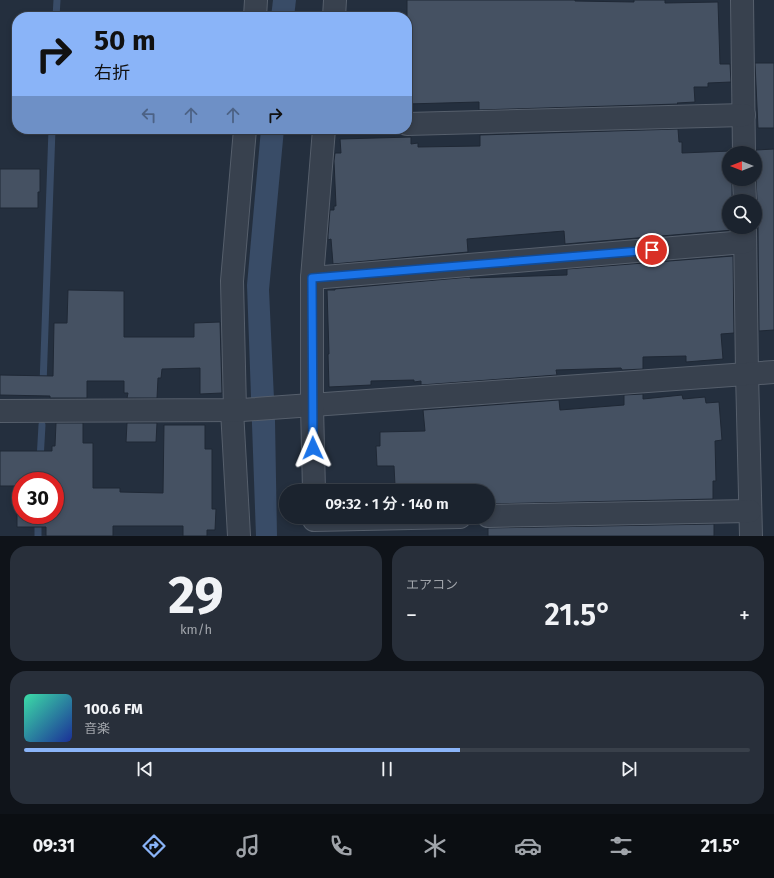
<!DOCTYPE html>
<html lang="ja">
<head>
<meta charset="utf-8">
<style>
	body { margin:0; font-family:"Fira Sans","Noto Sans JP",sans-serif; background:#282f3a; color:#f1f3f6; height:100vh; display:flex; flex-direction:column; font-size:15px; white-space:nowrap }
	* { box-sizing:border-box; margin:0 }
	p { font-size:13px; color:#a0a4aa }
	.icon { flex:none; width:22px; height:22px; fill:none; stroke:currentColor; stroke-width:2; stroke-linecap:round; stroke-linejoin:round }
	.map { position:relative; height:536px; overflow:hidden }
	.sheet { display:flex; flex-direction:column; gap:10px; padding:10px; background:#0f1319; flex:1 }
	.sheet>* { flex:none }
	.guide { position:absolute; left:12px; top:12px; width:400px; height:122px; border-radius:16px; box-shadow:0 2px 6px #0003,0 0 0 1px #39404a; background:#8ab4f8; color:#111; overflow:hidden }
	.needle { width:26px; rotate:270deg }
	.buttons { position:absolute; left:722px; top:146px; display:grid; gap:8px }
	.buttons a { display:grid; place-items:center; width:40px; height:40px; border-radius:50%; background:#1b232e; box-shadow:0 2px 6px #0003,0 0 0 1px #39404a; font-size:20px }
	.speed { position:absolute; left:12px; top:472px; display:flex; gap:8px; font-size:20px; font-weight:700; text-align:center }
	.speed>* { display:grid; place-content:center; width:52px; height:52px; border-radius:50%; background:#1b232e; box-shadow:0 2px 6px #0003,0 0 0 1px #39404a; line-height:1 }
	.speed .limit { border:6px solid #d22; background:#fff; color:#111 }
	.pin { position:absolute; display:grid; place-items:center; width:34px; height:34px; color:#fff; margin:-17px; border:2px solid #fff; border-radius:50%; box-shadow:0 1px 4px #0007 }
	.me { position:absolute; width:44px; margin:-22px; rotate:359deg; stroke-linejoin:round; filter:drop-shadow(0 0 3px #0008) }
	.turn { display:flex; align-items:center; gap:14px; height:84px; padding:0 16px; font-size:18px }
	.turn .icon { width:52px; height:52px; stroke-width:2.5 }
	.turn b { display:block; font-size:28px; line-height:34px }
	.lanes { display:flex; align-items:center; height:38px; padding:0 16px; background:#0003; justify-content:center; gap:20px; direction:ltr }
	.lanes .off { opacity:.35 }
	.big { font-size:30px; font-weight:600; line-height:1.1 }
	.sheet .widget { flex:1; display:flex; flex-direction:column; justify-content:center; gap:6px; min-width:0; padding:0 14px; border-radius:16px; background:#282f3a }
	.sheet .dial { align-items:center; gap:0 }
	.dial b { font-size:52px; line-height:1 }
	.song { display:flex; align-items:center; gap:12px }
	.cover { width:48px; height:48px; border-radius:6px; background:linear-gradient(135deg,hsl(160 70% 55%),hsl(230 70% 35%)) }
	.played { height:4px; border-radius:2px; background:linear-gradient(90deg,#8ab4f8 60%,#39404a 60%) }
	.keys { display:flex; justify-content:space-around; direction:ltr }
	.heat { display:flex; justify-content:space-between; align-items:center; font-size:22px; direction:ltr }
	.sheet .tiles { flex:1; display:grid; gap:10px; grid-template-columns:1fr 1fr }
	.widget:last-child { grid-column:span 2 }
	.trip { position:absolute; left:279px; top:484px; width:216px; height:40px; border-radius:20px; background:#1b232e; box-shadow:0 2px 6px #0003,0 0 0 1px #39404a; font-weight:600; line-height:40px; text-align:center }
	.dock { display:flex; height:64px; justify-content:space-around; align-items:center; background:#0b0e12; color:#a0a4aa }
	.dock .icon { width:28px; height:28px }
	.dock .selected { color:#8ab4f8 }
	.dock b { font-size:18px; color:#f1f3f6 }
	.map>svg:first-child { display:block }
	.water { fill:#394c67 }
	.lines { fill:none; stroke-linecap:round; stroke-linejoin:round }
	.stream { stroke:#394c67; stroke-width:7 }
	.building { fill:#455162; stroke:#1f2835; fill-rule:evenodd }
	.minor-casing { stroke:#565f6c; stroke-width:24 }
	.minor { stroke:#38414e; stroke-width:22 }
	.route-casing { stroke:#114b97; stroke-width:10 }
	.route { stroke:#1a73e8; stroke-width:7 }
</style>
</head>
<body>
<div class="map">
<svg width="774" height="536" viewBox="0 0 774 536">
	<rect width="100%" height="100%" fill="#242f3e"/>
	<!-- water -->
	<g class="water">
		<path d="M273,0H296L294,17H271Z"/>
		<path d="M261,129H284L269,290L275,421L277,536H256L247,285Z"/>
	</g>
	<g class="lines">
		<!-- stream -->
		<g class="stream">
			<path d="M56,17L57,0"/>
			<path d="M43,385L52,129"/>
			<path d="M40,460L42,425"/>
			<path d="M38,536V515"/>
		</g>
	</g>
	<!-- building -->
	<g class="building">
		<path d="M407,0H575V1L634,2V0H665V3L718,2L720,64H730L731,82L708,83V87H694L695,102L677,103L678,104L479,110V102L407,104Z"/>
		<path d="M755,63H774V128H758Z"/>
		<path d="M678,129L679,142H682V153L731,151L732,153H729V179H732V201H729V227H733V230L565,244L564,231L467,239L468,252L333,264L331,239L328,240V235L330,210H334V206H336L334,161L335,153H341L340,139L411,137V144L418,143V147L480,146V135Z"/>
		<path d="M774,149V330L759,331L758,227L755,220V208L757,200L756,178L755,174V159L756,150Z"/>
		<path d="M0,169H40V192H38V208H0Z"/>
		<path d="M733,256L734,333L721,334L723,359L686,362V356L643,357V369L622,370L621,368L556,370L557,375L421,385V381L414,382V380L371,381V385L329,387L328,354H329L327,290H335V289L470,277V278L567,275V269Z"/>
		<path d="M68,290L124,291V337H194V323L220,322L222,393L200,394V368L162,369L161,378H158L157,398H127L128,393H124V381H87V398H50V396L0,395V375L53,376L54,323H67Z"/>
		<path d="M643,394V399L682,395L683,399L705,397L706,403L719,402L722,440L715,441L716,481H713V499L488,504V491H425V484L395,485L394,466H377L376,446H380V432L425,431L423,410L559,400L560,410L624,405V395Z"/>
		<path d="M56,423H83V443H93V488H120V492L163,493L164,425H205V449H212V509H216L215,530H207V536H183V526H113V536H46V527H17V486H0V451H52V446H55ZM21,481H55V515H21Z"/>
		<path d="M127,423H157L156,442H126Z"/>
		<path d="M714,524V536H488V528Z"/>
	</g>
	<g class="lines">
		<defs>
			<g id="minor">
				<path d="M742,0L744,153"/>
				<path d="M255,17L256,0"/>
				<path d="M334,17L335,0"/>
				<path d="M407,124L744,115"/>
				<path d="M744,179L745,201"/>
				<path d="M745,227L747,373L751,536"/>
				<path d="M312,278L745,242"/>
				<path d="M232,410L239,536"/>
				<path d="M235,410L232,281L245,129"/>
				<path d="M0,411L242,410L774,372"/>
				<path d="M314,491L312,406V278L324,129"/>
				<path d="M488,516L750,511"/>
				<path d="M314,520L460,517"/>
			</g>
		</defs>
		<!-- minor casing -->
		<use href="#minor" class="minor-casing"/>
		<!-- minor -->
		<use href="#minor" class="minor"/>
	</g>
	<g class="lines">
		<defs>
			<path id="route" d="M313,448L312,278L652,250"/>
		</defs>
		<!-- route casing -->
		<use href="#route" class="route-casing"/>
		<!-- route -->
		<use href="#route" class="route"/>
	</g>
</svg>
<div class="buttons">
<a><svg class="needle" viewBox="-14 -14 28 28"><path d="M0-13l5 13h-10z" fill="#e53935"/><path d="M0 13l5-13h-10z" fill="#a0a4aa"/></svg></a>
<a><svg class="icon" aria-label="search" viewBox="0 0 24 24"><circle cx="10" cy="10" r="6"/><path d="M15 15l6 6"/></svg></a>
</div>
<div class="speed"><div class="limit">30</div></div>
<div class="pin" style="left:652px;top:250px;background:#d93025"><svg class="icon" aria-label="arrive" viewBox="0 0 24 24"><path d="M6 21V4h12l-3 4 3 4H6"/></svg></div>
<svg class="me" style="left:313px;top:448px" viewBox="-20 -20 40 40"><path d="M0-17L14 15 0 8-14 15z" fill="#1a73e8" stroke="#fff" stroke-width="4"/></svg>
<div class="trip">09:32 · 1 分 · 140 m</div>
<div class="guide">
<div class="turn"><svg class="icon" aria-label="right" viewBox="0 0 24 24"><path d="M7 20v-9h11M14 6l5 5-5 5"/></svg><div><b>50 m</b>右折</div></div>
<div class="lanes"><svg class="icon off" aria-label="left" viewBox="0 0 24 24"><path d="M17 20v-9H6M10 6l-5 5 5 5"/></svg><svg class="icon off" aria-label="ahead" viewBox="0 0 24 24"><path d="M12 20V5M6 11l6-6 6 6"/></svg><svg class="icon off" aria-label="ahead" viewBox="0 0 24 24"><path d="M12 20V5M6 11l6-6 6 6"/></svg><svg class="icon" aria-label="right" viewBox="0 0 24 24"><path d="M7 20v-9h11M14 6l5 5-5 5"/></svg></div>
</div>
</div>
<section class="sheet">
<div class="tiles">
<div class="widget dial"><b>29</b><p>km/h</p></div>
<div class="widget"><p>エアコン</p>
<div class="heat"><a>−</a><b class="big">21.5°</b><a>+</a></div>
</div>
<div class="widget">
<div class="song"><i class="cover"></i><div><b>100.6 FM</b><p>音楽</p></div></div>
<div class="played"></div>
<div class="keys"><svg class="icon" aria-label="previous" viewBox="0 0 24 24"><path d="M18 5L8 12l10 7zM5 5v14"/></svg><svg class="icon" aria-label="pause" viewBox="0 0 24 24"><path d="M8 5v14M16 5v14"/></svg><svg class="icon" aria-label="next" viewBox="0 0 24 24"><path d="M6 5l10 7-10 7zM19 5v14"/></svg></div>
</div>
</div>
</section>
<nav class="dock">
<b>09:31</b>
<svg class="icon selected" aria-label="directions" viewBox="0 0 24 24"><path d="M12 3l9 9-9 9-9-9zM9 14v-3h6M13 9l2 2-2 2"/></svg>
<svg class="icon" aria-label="music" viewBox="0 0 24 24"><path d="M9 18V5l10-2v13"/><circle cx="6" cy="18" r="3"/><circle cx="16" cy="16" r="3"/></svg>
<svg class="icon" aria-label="phone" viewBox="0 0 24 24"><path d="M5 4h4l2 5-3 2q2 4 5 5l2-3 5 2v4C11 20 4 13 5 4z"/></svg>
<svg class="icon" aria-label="climate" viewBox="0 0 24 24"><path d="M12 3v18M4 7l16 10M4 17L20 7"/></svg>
<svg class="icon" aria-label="car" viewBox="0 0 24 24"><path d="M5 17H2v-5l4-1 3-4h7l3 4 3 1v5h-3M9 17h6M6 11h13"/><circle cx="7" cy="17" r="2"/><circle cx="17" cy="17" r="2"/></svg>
<svg class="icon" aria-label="filters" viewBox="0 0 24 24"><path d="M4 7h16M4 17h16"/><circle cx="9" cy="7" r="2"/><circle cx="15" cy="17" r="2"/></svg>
<b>21.5°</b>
</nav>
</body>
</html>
